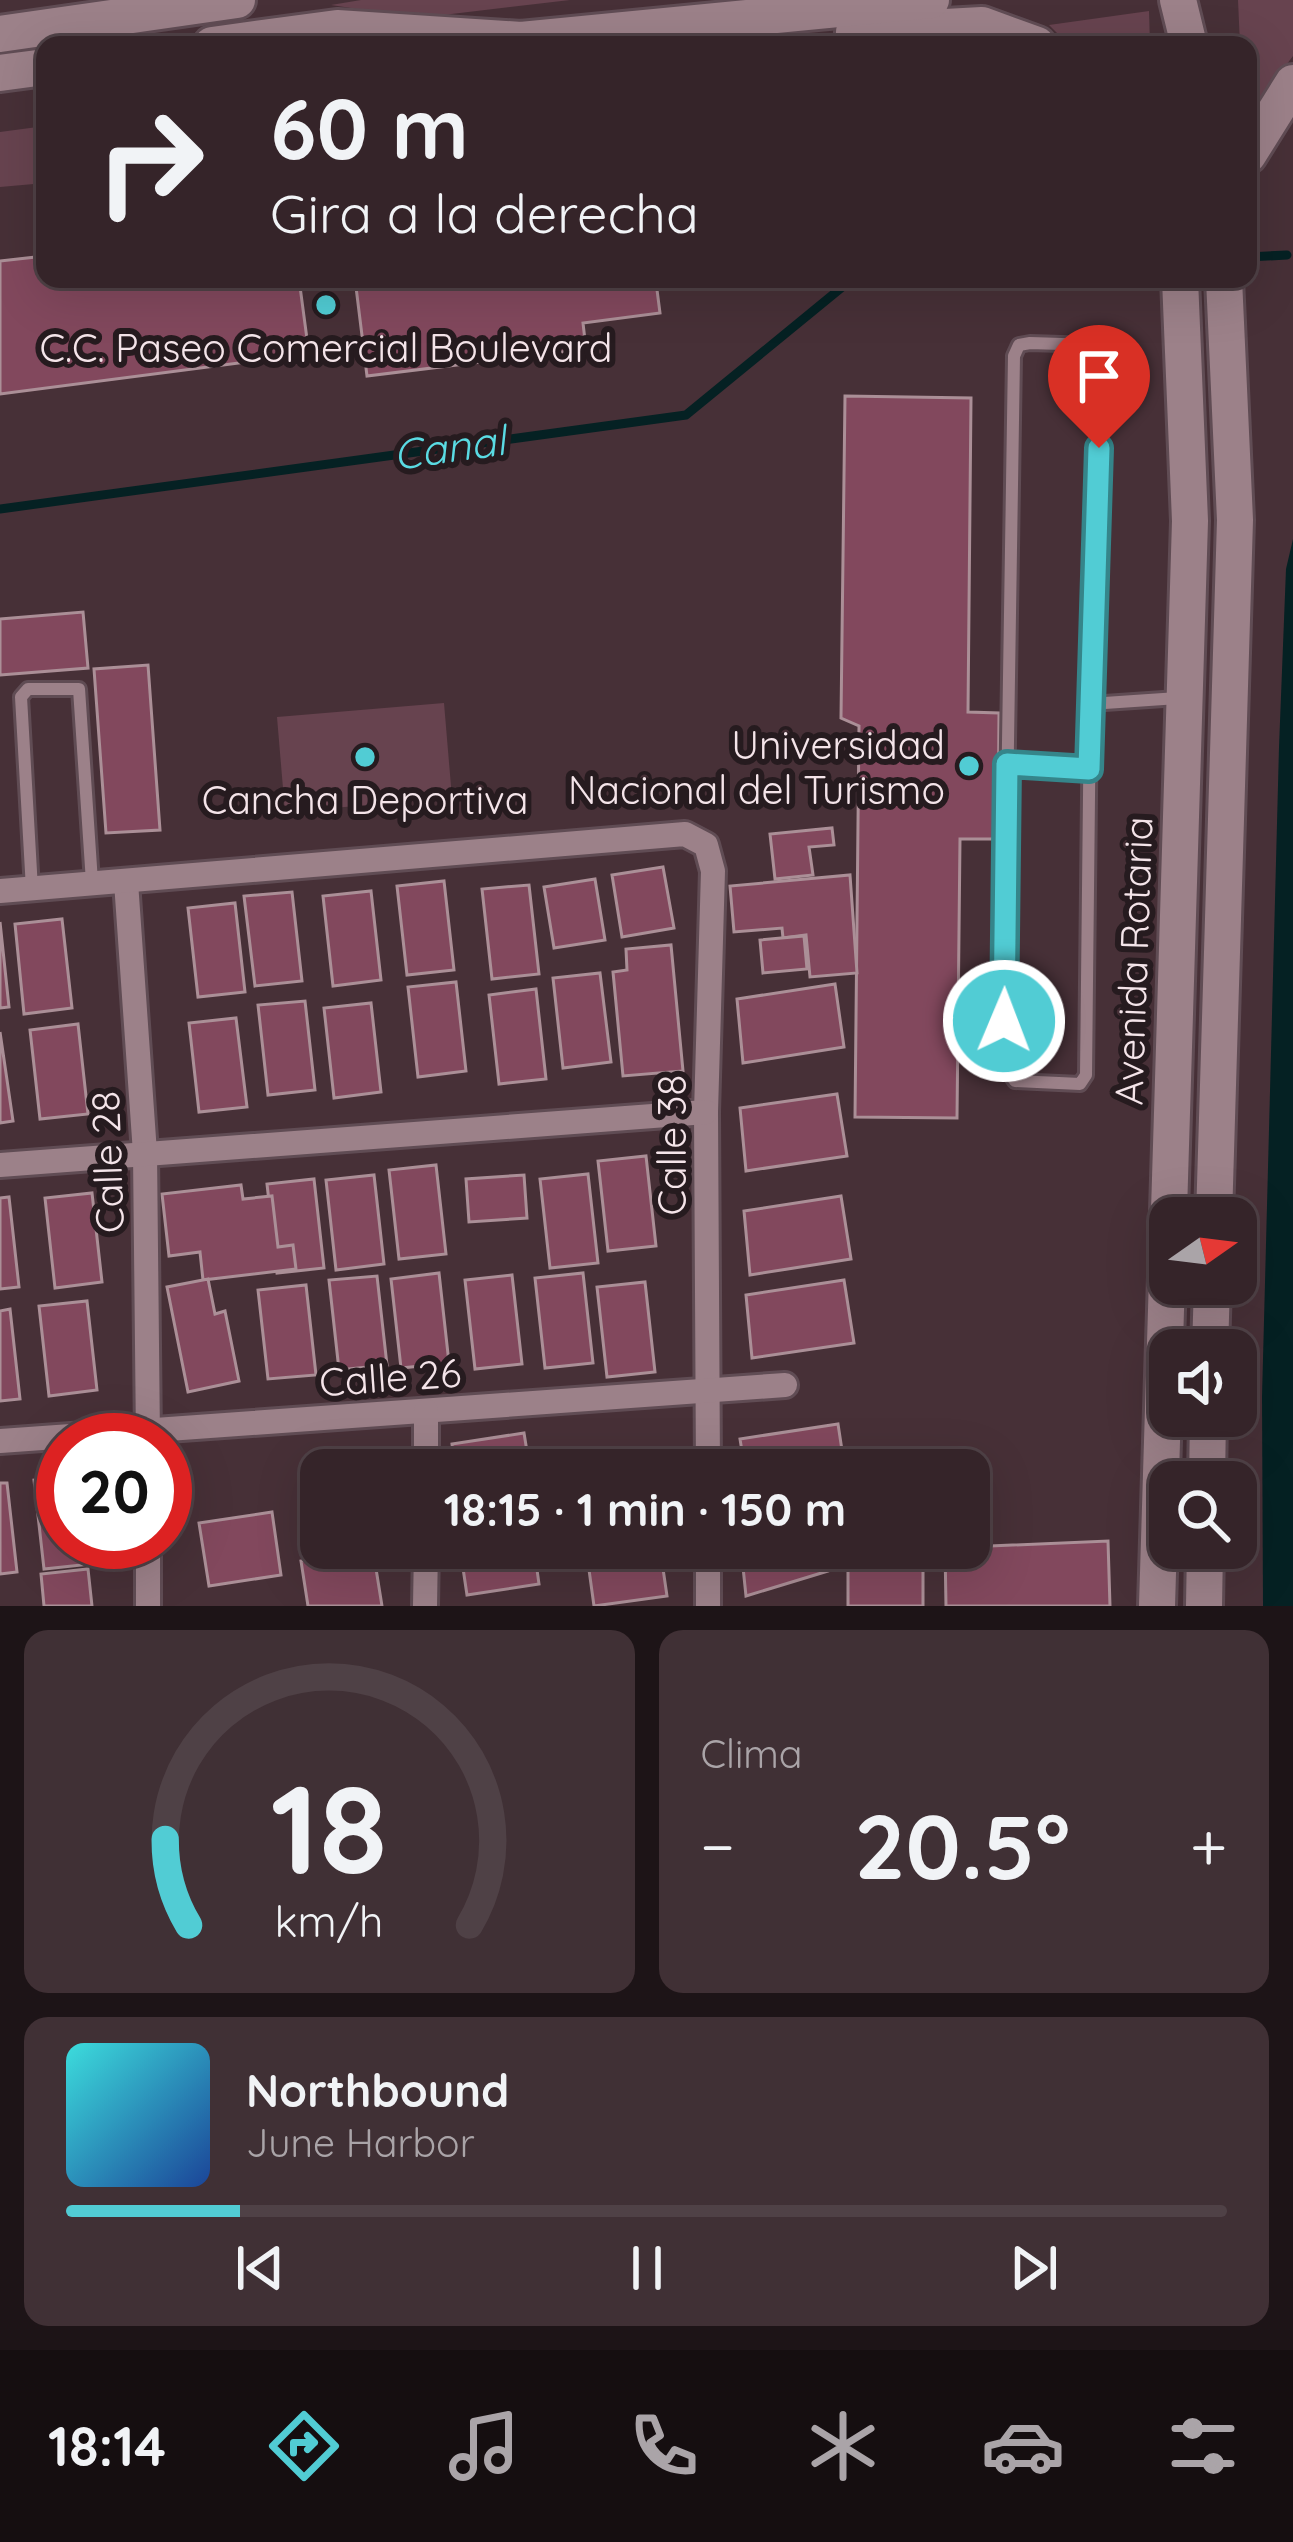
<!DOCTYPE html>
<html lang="es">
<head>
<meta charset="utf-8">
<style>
	body { margin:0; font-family:Quicksand,sans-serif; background:#403035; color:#f1f3f6; height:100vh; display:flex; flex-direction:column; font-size:45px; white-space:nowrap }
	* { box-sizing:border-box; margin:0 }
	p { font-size:39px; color:#aaa4a8 }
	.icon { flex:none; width:66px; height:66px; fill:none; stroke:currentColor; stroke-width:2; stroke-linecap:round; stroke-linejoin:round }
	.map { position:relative; height:1606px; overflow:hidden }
	.sheet { display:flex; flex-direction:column; gap:24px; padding:24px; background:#1d1417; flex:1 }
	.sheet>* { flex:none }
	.guide { position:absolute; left:36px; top:36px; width:1221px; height:252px; border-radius:24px; box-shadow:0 12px 48px #0002,0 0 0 3px #4f4146; background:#352429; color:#f1f3f6; overflow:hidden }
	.needle { width:78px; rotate:76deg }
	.tools { position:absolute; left:1149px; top:1197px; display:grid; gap:24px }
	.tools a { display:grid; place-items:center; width:108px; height:108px; border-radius:24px; background:#352429; box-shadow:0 12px 48px #0002,0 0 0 3px #4f4146; font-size:60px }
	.speed { position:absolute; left:36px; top:1413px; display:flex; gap:24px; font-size:60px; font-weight:700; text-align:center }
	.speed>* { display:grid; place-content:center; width:156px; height:156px; border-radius:50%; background:#352429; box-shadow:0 12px 48px #0002,0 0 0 3px #4f4146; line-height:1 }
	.speed .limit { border:18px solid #d22; background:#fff; color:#111 }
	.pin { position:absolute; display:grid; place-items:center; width:102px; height:102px; color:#fff; margin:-123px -51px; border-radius:50% 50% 50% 0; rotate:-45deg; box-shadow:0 0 12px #0007 }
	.pin .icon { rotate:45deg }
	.me { position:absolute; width:132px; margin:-66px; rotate:1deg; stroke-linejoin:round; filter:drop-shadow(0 0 9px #0008) }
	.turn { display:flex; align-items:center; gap:42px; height:252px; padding:0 36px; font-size:54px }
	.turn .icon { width:156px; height:156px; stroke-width:2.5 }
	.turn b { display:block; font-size:84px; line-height:102px }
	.big { font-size:90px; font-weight:800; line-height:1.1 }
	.sheet .card { flex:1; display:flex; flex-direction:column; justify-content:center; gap:18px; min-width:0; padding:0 42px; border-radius:24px; background:#403035 }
	.sheet .dial { align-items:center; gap:0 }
	.dial svg { height:312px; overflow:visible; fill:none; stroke:#4f4146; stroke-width:7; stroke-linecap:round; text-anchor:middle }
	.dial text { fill:#f1f3f6; stroke:none }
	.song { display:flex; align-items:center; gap:36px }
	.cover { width:144px; height:144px; border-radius:18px; background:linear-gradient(135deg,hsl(180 70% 55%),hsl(220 70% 35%)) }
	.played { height:12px; border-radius:6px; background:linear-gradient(90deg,#51ccd4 15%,#4f4146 15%) }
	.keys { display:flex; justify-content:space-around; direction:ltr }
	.heat { display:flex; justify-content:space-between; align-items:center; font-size:66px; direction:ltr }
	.sheet .tiles { flex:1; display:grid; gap:24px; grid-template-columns:1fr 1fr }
	.card:last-child { grid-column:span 2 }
	.trip { position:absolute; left:300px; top:1449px; width:690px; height:120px; border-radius:24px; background:#352429; box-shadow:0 12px 48px #0002,0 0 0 3px #4f4146; font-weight:800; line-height:120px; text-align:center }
	.tabs { display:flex; height:192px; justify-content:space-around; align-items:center; background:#150e10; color:#aaa4a8 }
	.tabs .icon { width:84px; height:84px }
	.tabs .on { color:#51ccd4 }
	.tabs b { font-size:54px; color:#f1f3f6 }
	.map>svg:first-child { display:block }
	.green { fill:#67434f }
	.water { fill:#052123 }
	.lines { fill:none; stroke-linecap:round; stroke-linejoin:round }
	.stream { stroke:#052123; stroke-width:9 }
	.building { fill:#82485d; stroke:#ab8f97; stroke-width:3 }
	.lane-casing { stroke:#604c54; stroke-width:18 }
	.street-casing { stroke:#604c54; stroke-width:30 }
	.secondary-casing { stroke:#604c54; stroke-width:42 }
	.lane { stroke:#9c8189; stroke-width:12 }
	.street { stroke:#9c8189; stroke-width:24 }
	.secondary { stroke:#9c8189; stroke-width:36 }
	.route-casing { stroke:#35858a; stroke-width:30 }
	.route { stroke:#51ccd4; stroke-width:21 }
	.poi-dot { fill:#51ccd4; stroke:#261b1f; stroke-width:4.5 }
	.labels { text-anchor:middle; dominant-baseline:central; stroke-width:12; stroke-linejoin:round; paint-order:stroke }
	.poi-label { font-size:39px; fill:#f4e4e9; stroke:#261b1f }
	.street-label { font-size:39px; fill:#f4e4e9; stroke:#261b1f }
	.water-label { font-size:42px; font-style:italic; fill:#5adbe3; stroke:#261b1f }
</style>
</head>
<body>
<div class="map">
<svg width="1293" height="1606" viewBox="0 0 1293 1606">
	<rect width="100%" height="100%" fill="#473037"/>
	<!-- green -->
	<g class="green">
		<path d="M361,0H570L418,18L331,5Z"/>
		<path d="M1238,0H1293V56L1248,115V45H1240Z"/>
		<path d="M1149,11L1150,45H1069L1049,25Z"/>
		<path d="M45,126V183L0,187V132Z"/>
		<path d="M444,703L452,798L285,812L277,717Z"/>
	</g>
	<!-- water -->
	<path class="water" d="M1293,539V1606H1263L1262,1397L1279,747L1286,569Z"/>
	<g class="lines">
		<!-- stream -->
		<g class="stream">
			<path d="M1248,257L1287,255"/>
			<path d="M0,509L686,415L852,279"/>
		</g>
	</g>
	<!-- building -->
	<g class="building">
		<path d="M45,256V279H299L309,354L0,394V261Z"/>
		<path d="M355,279H664V281L656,282L660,313L583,323L586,349L367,376Z"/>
		<path d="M845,396L971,398L968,712L999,713L998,839H960L957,1118L855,1117L859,726L841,718Z"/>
		<path d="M83,612L88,668L0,675V619Z"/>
		<path d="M148,665L160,830L106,833L94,669Z"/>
		<path d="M832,828L834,845L809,847L813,875L775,879L770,834Z"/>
		<path d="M663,867L674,928L622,937L612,875Z"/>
		<path d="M850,875L857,973L810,977L806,935L783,938L782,928L734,932L730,886Z"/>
		<path d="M595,879L605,940L554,948L544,887Z"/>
		<path d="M444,881L454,970L407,975L397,886Z"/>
		<path d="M529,885L539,974L492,979L482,889Z"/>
		<path d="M371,891L381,980L333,986L323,896Z"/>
		<path d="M292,892L302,981L255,986L244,896Z"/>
		<path d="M235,903L245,992L198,997L188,908Z"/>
		<path d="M62,919L72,1008L24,1014L15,924Z"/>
		<path d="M0,922L9,1007L0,1008Z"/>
		<path d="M804,936L807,969L763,973L760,940Z"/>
		<path d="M671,945L683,1071L623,1076L613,972L627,970L626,949Z"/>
		<path d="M600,973L611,1062L563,1068L553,978Z"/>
		<path d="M456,982L466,1071L418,1077L408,987Z"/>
		<path d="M835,984L844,1047L743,1063L737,999Z"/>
		<path d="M536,989L546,1079L499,1084L489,995Z"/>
		<path d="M305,1001L315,1090L268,1095L258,1005Z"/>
		<path d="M371,1003L381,1092L334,1098L324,1008Z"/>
		<path d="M236,1018L247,1107L199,1112L189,1023Z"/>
		<path d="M78,1024L88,1114L40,1119L30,1030Z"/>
		<path d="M0,1032L13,1121L0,1123Z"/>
		<path d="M837,1094L847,1156L746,1171L740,1108Z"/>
		<path d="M646,1156L656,1246L608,1251L598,1161Z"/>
		<path d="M436,1165L446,1254L399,1259L389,1170Z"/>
		<path d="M588,1174L598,1263L550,1268L540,1179Z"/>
		<path d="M374,1175L384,1264L336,1270L326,1180Z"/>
		<path d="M524,1175L527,1218L469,1222L466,1179Z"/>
		<path d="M314,1179L324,1268L277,1273L267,1184Z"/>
		<path d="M241,1185L243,1199L272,1196L278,1247L293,1245L296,1269L203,1280L200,1252L169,1256L162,1194Z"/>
		<path d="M92,1193L102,1282L55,1288L45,1198Z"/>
		<path d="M841,1196L851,1259L750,1275L744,1211Z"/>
		<path d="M9,1197L19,1287L0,1289V1198Z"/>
		<path d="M439,1273L449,1363L401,1368L391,1279Z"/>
		<path d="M583,1273L593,1363L545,1368L535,1278Z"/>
		<path d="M512,1275L522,1364L475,1369L465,1280Z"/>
		<path d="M377,1276L387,1365L339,1370L329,1280Z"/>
		<path d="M208,1279L215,1314L225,1311L239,1381L188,1392L167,1287Z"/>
		<path d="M844,1280L854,1343L752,1358L746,1295Z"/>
		<path d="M645,1282L655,1372L607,1377L597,1287Z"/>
		<path d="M306,1285L316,1375L268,1379L258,1290Z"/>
		<path d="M87,1301L97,1390L49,1396L39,1306Z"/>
		<path d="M10,1309L20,1399L0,1401V1311Z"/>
		<path d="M838,1424L845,1470H745L740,1439Z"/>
		<path d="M524,1433L530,1470H455L452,1444Z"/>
		<path d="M377,1456L379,1470H321V1528L315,1529L305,1467Z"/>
		<path d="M652,1456L654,1470H580V1467Z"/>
		<path d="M63,1477V1542H89L91,1564L44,1569L34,1480Z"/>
		<path d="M0,1483H7L17,1572L0,1574Z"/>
		<path d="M272,1512L281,1575L209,1586L199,1523Z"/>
		<path d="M1108,1541L1110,1606H946L945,1548Z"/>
		<path d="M460,1548H534L539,1584L467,1595Z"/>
		<path d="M586,1548H660L667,1596L594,1606Z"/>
		<path d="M741,1548H832L828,1571L746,1596Z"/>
		<path d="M923,1548V1606H848V1550Z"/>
		<path d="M373,1550L382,1606H308L301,1561Z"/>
		<path d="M88,1569L92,1606H44L41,1574Z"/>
	</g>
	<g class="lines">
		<defs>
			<g id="lane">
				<path d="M1030,343L1093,345L1101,352L1102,363L1090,704L1086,1075L1080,1084L1015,1081L1003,1064L1014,356L1019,345Z"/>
				<path d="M1090,704L1178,698"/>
				<path d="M1008,764L1089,769"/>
				<path d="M32,889L21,697L28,689H79L92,882"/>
			</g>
			<g id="street">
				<path d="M126,882L145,1153L148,1440"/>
				<path d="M0,891L685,834L706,845L713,871L706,1112L708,1470"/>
				<path d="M0,1165L706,1112"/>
				<path d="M0,1441L785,1385"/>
				<path d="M426,1470V1411"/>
				<path d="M148,1542V1606"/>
				<path d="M425,1606L426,1548"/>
				<path d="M708,1606V1548"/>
			</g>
			<g id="secondary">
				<path d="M1178,0L1189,45"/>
				<path d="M854,32L982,25L1037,45"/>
				<path d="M0,34L237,0"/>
				<path d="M212,45L337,28L521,40L931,0"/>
				<path d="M0,73L45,67"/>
				<path d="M1248,155L1293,83"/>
				<path d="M1214,1218L1235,520L1224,279"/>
				<path d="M1210,1350L1212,1284"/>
				<path d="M1207,1482L1208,1416"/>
				<path d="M1157,1606L1190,521L1180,279"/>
				<path d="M1204,1606L1205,1548"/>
			</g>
		</defs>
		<!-- lane casing -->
		<use href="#lane" class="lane-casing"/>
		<!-- street casing -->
		<use href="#street" class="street-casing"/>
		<!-- secondary casing -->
		<use href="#secondary" class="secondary-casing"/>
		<!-- lane -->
		<use href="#lane" class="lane"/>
		<!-- street -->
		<use href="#street" class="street"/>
		<!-- secondary -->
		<use href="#secondary" class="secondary"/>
	</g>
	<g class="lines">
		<defs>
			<path id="route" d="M1004,1021L1007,764L1089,769L1099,448"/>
		</defs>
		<!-- route casing -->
		<use href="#route" class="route-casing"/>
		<!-- route -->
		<use href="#route" class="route"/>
	</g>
	<!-- markers -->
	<g class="poi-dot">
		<circle cx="326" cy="305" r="12"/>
		<circle cx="365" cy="757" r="12"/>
		<circle cx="969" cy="766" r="12"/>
	</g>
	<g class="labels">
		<!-- poi labels -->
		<g class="poi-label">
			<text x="326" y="347">C.C. Paseo Comercial Boulevard</text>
			<text x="945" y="744" text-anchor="end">Universidad<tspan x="945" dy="45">Nacional del Turismo</tspan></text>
			<text x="365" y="799">Cancha Deportiva</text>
		</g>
		<!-- street labels -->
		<g class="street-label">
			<text transform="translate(1133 961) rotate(-88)">Avenida Rotaria</text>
			<text transform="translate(671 1145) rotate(-90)">Calle 38</text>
			<text transform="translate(107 1162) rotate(-92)">Calle 28</text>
			<text transform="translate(390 1377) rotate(-4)">Calle 26</text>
		</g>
		<!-- water labels -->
		<g class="water-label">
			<text transform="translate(449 447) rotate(-8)">Canal</text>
		</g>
	</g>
</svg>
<div class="tools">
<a><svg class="needle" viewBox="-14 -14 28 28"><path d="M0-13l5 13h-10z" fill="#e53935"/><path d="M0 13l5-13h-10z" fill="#aaa4a8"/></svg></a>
<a><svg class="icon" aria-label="sound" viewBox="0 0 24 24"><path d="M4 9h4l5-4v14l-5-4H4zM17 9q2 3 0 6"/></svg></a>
<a><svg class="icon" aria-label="search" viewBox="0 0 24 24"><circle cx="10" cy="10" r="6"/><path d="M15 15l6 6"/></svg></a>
</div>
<div class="speed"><div class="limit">20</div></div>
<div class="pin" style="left:1099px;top:448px;background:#d93025"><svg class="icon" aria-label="arrive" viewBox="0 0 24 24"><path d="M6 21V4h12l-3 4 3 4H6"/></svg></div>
<svg class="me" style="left:1004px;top:1021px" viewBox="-20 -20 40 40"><circle r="17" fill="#51ccd4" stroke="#fff" stroke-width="3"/><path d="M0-11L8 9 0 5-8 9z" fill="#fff"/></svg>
<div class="trip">18:15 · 1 min · 150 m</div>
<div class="guide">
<div class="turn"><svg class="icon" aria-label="right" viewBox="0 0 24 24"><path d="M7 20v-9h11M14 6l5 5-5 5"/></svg><div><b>60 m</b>Gira a la derecha</div></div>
</div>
</div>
<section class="sheet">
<div class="tiles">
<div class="card dial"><svg viewBox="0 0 100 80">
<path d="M14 69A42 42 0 1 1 86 69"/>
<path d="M14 69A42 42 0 0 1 8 47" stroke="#51ccd4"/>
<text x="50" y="56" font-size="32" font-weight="700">18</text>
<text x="50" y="72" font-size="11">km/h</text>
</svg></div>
<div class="card"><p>Clima</p>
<div class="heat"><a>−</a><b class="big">20.5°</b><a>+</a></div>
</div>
<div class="card">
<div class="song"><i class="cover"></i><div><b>Northbound</b><p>June Harbor</p></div></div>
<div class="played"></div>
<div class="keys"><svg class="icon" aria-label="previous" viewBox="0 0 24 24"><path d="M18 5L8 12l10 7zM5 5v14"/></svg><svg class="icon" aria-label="pause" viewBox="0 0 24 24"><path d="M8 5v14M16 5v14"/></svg><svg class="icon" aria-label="next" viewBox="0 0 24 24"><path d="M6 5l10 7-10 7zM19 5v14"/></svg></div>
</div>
</div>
</section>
<nav class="tabs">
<b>18:14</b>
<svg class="icon on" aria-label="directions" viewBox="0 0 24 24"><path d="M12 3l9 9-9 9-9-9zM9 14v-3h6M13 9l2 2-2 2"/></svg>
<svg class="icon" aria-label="music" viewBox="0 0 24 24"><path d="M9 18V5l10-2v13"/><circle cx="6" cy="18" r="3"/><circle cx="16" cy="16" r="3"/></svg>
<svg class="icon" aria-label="phone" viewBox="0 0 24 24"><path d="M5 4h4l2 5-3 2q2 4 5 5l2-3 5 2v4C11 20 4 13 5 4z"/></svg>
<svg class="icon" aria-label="climate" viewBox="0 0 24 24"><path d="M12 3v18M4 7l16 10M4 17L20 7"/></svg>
<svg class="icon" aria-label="car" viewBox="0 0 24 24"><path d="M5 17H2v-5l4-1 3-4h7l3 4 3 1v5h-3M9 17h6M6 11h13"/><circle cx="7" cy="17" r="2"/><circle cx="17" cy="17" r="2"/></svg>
<svg class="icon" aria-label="filters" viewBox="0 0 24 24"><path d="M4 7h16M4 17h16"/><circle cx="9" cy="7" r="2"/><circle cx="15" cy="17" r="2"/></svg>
</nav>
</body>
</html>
